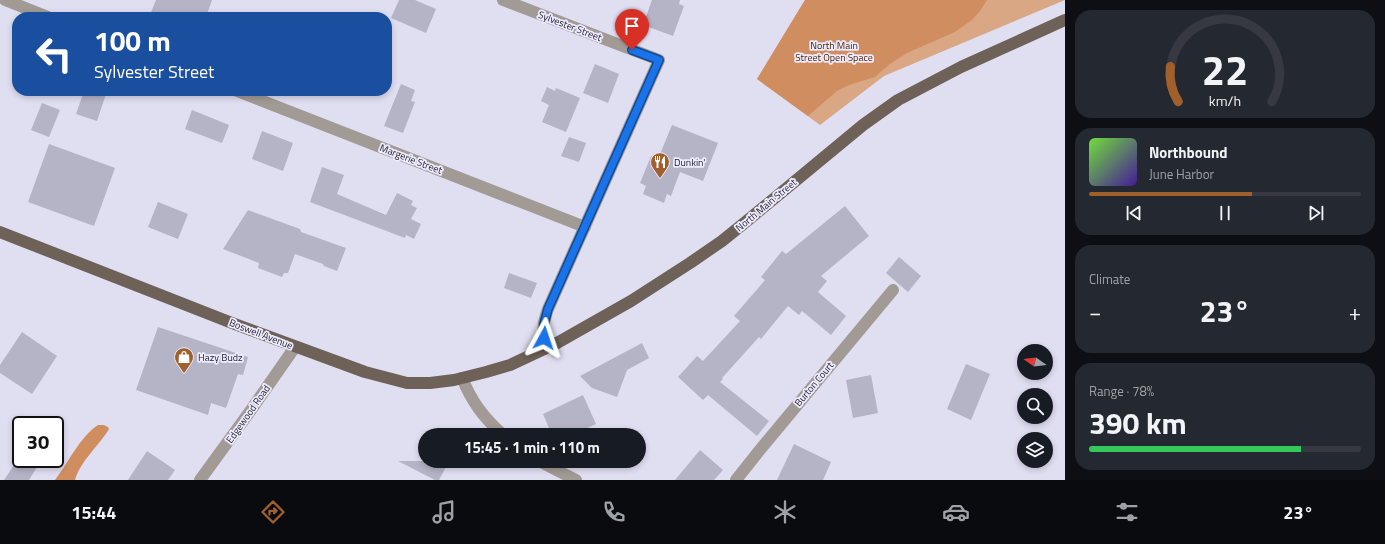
<!DOCTYPE html>
<html lang="en">
<head>
<meta charset="utf-8">
<style>
	body { margin:0; font-family:"Titillium Web",sans-serif; background:#242831; color:#f1f3f6; height:100vh; display:flex; flex-direction:column; font-size:15px; white-space:nowrap }
	* { box-sizing:border-box; margin:0 }
	p { font-size:13px; color:#9ea1a6 }
	.icon { flex:none; width:22px; height:22px; fill:none; stroke:currentColor; stroke-width:2; stroke-linecap:round; stroke-linejoin:round }
	.map { position:relative; flex:1; overflow:hidden }
	.drawer { display:flex; flex-direction:column; gap:10px; padding:10px; background:#0d0f14; width:320px }
	.drawer>* { flex:none }
	.top-card { position:absolute; left:12px; top:12px; width:380px; height:84px; border-radius:16px; box-shadow:0 2px 6px #0003; background:#1a4fa0; color:#fff; overflow:hidden }
	.needle { width:26px; rotate:284deg }
	.buttons { position:absolute; left:1017px; top:344px; display:grid; gap:8px }
	.buttons a { display:grid; place-items:center; width:36px; height:36px; border-radius:50%; background:#171b24; box-shadow:0 2px 6px #0003; font-size:20px }
	.speed { position:absolute; left:12px; top:416px; display:flex; gap:8px; font-size:20px; font-weight:700; text-align:center }
	.speed>* { display:grid; place-content:center; width:52px; height:52px; border-radius:50%; background:#171b24; box-shadow:0 2px 6px #0003; line-height:1 }
	.speed .limit { border:2px solid #111; border-radius:6px; background:#fff; color:#111 }
	.pin { position:absolute; display:grid; place-items:center; width:34px; height:34px; color:#fff; margin:-41px -17px; border-radius:50% 50% 50% 0; rotate:-45deg; box-shadow:0 0 4px #0007 }
	.pin .icon { rotate:45deg }
	.me { position:absolute; width:44px; margin:-22px; rotate:5deg; stroke-linejoin:round; filter:drop-shadow(0 0 3px #0008) }
	.turn { display:flex; align-items:center; gap:14px; height:84px; padding:0 16px; font-size:18px }
	.turn .icon { width:52px; height:52px; stroke-width:2.5 }
	.turn b { display:block; font-size:28px; line-height:34px }
	.big { font-size:30px; font-weight:700; line-height:1.1 }
	.drawer .card { flex:1; display:flex; flex-direction:column; justify-content:center; gap:6px; min-width:0; padding:0 14px; border-radius:16px; background:#242831 }
	.drawer .dial { align-items:center; gap:0 }
	.dial svg { height:104px; overflow:visible; fill:none; stroke:#363941; stroke-width:7; stroke-linecap:round; text-anchor:middle }
	.dial text { fill:#f1f3f6; stroke:none }
	.song { display:flex; align-items:center; gap:12px }
	.cover { width:48px; height:48px; border-radius:6px; background:linear-gradient(135deg,hsl(100 70% 55%),hsl(260 70% 35%)) }
	.played { height:4px; border-radius:2px; background:linear-gradient(90deg,#a15f2c 60%,#363941 60%) }
	.keys { display:flex; justify-content:space-around; direction:ltr }
	.heat { display:flex; justify-content:space-between; align-items:center; font-size:22px; direction:ltr }
	.charge { height:6px; border-radius:3px; background:linear-gradient(90deg,#34c759 78%,#363941 0) }
	.trip { position:absolute; left:418px; top:428px; width:228px; height:40px; border-radius:20px; background:#171b24; box-shadow:0 2px 6px #0003; font-weight:700; line-height:40px; text-align:center }
	.dock { display:flex; height:64px; justify-content:space-around; align-items:center; background:#090b0e; color:#9ea1a6 }
	.dock .icon { width:28px; height:28px }
	.dock .on { color:#a15f2c }
	.dock b { font-size:18px; color:#f1f3f6 }
	main { display:flex; flex:1; min-height:0 }
	.map>svg:first-child { display:block }
	.green { fill:#daa784 }
	.forest { fill:#d08e60 }
	.building { fill:#b5b3c6 }
	.lines { fill:none; stroke-linecap:round; stroke-linejoin:round }
	.minor { stroke:#a29a95; stroke-width:12 }
	.major { stroke:#6e6158; stroke-width:12 }
	.route-casing { stroke:#114b97; stroke-width:10 }
	.route { stroke:#1a73e8; stroke-width:7 }
	.labels { text-anchor:middle; dominant-baseline:central; stroke-width:3.5; stroke-linejoin:round; paint-order:stroke }
	.street-label { font-size:10px; fill:#25242b; stroke:#edebff }
	.park-label { font-size:10px; fill:#4f2400; stroke:#edebff }
	.poi-label { font-size:10px; fill:#25242b; stroke:#edebff; text-anchor:start }
</style>
</head>
<body>
<main>
<div class="map">
<svg width="1065" height="480" viewBox="0 0 1065 480">
	<rect width="100%" height="100%" fill="#e0def1"/>
	<!-- green -->
	<path class="green" d="M805,0H1065L884,76L820,125L757,79Z"/>
	<!-- forest -->
	<g class="forest">
		<path d="M805,0H987L980,11L972,20L955,32L907,53L890,64L875,77L849,85L837,91L808,116L757,79Z"/>
		<path d="M98,425H104L108,427L109,429C99,446 81,460 75,480H55C69,462 79,438 98,425Z"/>
	</g>
	<!-- building -->
	<g class="building">
		<path d="M156,0H212L206,17H149Z"/>
		<path d="M399,0H415L436,9L426,33L391,18Z"/>
		<path d="M652,0H680L679,4L684,6L673,36L643,25Z"/>
		<path d="M595,64L619,74L608,103L583,93Z"/>
		<path d="M401,84L415,90L411,101L415,102L403,133L384,126Z"/>
		<path d="M547,87L555,91L556,88L580,98L566,132L542,122L549,105L541,101Z"/>
		<path d="M84,91H96L106,94L97,121L76,114Z"/>
		<path d="M42,103L60,110L49,137L31,130Z"/>
		<path d="M192,110L229,125L222,143L185,129Z"/>
		<path d="M672,125L718,143L703,181L680,172L671,196L667,194L664,203L643,194L646,186L640,183L651,156L658,159Z"/>
		<path d="M262,131L293,143L283,171L252,159Z"/>
		<path d="M569,137L586,143L579,162L561,156Z"/>
		<path d="M49,144L115,168L94,226L28,202Z"/>
		<path d="M322,167L344,175L337,194L386,215L397,193L413,201L411,205L417,208L411,219L421,224L414,239L406,235L405,238L310,202Z"/>
		<path d="M158,202L188,214L178,239L148,227Z"/>
		<path d="M845,206L869,236L821,276L827,281L818,292L846,316L831,335L802,311L799,315L788,306L761,339L759,337L722,378L723,379L720,382L769,421L757,436L708,395L703,400L678,377L697,356L703,361L740,321L734,316L765,280L761,277L782,251L786,254Z"/>
		<path d="M248,210L300,229L301,232L346,248L337,271L324,266L323,264L295,254L288,273H284L282,277L258,268L259,263L223,249Z"/>
		<path d="M899,257L921,276L908,292L886,273Z"/>
		<path d="M509,273L537,283L531,298L504,288Z"/>
		<path d="M158,327L248,357L243,375L238,374L226,408L211,403L208,415L136,390Z"/>
		<path d="M22,332L57,356L32,394L0,373V365Z"/>
		<path d="M642,343L649,358L627,370L617,397L592,388L580,376Z"/>
		<path d="M966,364L990,374L971,420L947,409Z"/>
		<path d="M871,375L878,413L853,418L846,380Z"/>
		<path d="M583,395L596,424L572,435H552L543,414Z"/>
		<path d="M794,444L831,462L823,480H777Z"/>
		<path d="M700,450L723,470L714,480H675Z"/>
		<path d="M147,451L175,470L168,480H128Z"/>
		<path d="M18,459H42L29,480H4Z"/>
		<path d="M398,461H449L439,480H435Z"/>
	</g>
	<g class="lines">
		<!-- minor -->
		<g class="minor">
			<path d="M5,0L48,17"/>
			<path d="M503,0L659,60L548,309C543,323 541,333 548,346"/>
			<path d="M237,91L585,227"/>
			<path d="M462,378C472,402 483,417 503,435"/>
			<path d="M539,461L576,480"/>
			<path d="M200,480L251,410L295,347"/>
			<path d="M736,480L759,451L893,290"/>
		</g>
		<!-- major -->
		<path class="major" d="M0,232L232,323L365,372L407,383H430L454,380L486,372L510,365L557,343L631,301L690,263L722,241L748,220L863,125L898,100L961,67L1065,20"/>
	</g>
	<g class="lines">
		<defs>
			<path id="route" d="M544,338V324L548,309L659,60L632,50"/>
		</defs>
		<!-- route casing -->
		<use href="#route" class="route-casing"/>
		<!-- route -->
		<use href="#route" class="route"/>
	</g>
	<!-- icons -->
	<defs>
		<symbol id="restaurant-pin" viewBox="-11 -11 22 30"><path d="M0 17L-7.5 6A9.5 9.5 0 1 1 7.5 6Z" fill="#a15f2c" stroke="#edebff"/><path d="M-5-6h1v4h1v-4h1v4h1v-4h1v5L-1.5 .5V6h-2V.5L-5-1ZM5-6V6H3V1.5H1.5Q1.5-4 5-6Z" fill="#fff"/></symbol>
		<symbol id="shop-pin" viewBox="-11 -11 22 30"><path d="M0 17L-7.5 6A9.5 9.5 0 1 1 7.5 6Z" fill="#a15f2c" stroke="#edebff"/><path d="M-5-2.5h2.3a2.7 3.5 0 0 1 5.4 0H5L5.5 6h-11ZM-1.5-2.5h3a1.5 2.3 0 0 0-3 0Z" fill="#fff"/></symbol>
	</defs>
	<g fill-rule="evenodd">
		<use href="#restaurant-pin" x="649" y="151" width="22" height="30"/>
		<use href="#shop-pin" x="173" y="346" width="22" height="30"/>
	</g>
	<g class="labels">
		<!-- street labels -->
		<g class="street-label">
			<text transform="translate(570 26) rotate(21)">Sylvester Street</text>
			<text transform="translate(411 159) rotate(21)">Margerie Street</text>
			<text transform="translate(766 205) rotate(-40)">North Main Street</text>
			<text transform="translate(261 334) rotate(21)">Boswell Avenue</text>
			<text transform="translate(814 384) rotate(-50)">Burton Court</text>
			<text transform="translate(248 414) rotate(-55)">Edgewood Road</text>
		</g>
		<!-- park labels -->
		<g class="park-label">
			<text x="834" y="45">North Main<tspan x="834" dy="12">Street Open Space</tspan></text>
		</g>
		<!-- poi labels -->
		<g class="poi-label">
			<text x="674" y="162">Dunkin'</text>
			<text x="198" y="357">Hazy Budz</text>
		</g>
	</g>
</svg>
<div class="buttons">
<a><svg class="needle" viewBox="-14 -14 28 28"><path d="M0-13l5 13h-10z" fill="#e53935"/><path d="M0 13l5-13h-10z" fill="#9ea1a6"/></svg></a>
<a><svg class="icon" aria-label="search" viewBox="0 0 24 24"><circle cx="10" cy="10" r="6"/><path d="M15 15l6 6"/></svg></a>
<a><svg class="icon" aria-label="layers" viewBox="0 0 24 24"><path d="M12 4l9 5-9 5-9-5zM3 14l9 5 9-5"/></svg></a>
</div>
<div class="speed"><div class="limit">30</div></div>
<div class="pin" style="left:632px;top:50px;background:#d93025"><svg class="icon" aria-label="arrive" viewBox="0 0 24 24"><path d="M6 21V4h12l-3 4 3 4H6"/></svg></div>
<svg class="me" style="left:544px;top:338px" viewBox="-20 -20 40 40"><path d="M0-17L14 15 0 8-14 15z" fill="#1a73e8" stroke="#fff" stroke-width="4"/></svg>
<div class="trip">15:45 · 1 min · 110 m</div>
<div class="top-card">
<div class="turn"><svg class="icon" aria-label="left" viewBox="0 0 24 24"><path d="M17 20v-9H6M10 6l-5 5 5 5"/></svg><div><b>100 m</b>Sylvester Street</div></div>
</div>
</div>
<section class="drawer">
<div class="card dial"><svg viewBox="0 0 100 80">
<path d="M14 69A42 42 0 1 1 86 69"/>
<path d="M14 69A42 42 0 0 1 8 42" stroke="#a15f2c"/>
<text x="50" y="56" font-size="32" font-weight="700">22</text>
<text x="50" y="72" font-size="11">km/h</text>
</svg></div>
<div class="card">
<div class="song"><i class="cover"></i><div><b>Northbound</b><p>June Harbor</p></div></div>
<div class="played"></div>
<div class="keys"><svg class="icon" aria-label="previous" viewBox="0 0 24 24"><path d="M18 5L8 12l10 7zM5 5v14"/></svg><svg class="icon" aria-label="pause" viewBox="0 0 24 24"><path d="M8 5v14M16 5v14"/></svg><svg class="icon" aria-label="next" viewBox="0 0 24 24"><path d="M6 5l10 7-10 7zM19 5v14"/></svg></div>
</div>
<div class="card"><p>Climate</p>
<div class="heat"><a>−</a><b class="big">23°</b><a>+</a></div>
</div>
<div class="card"><p>Range · 78%</p><b class="big">390 km</b><div class="charge"></div></div>
</section>
</main>
<nav class="dock">
<b>15:44</b>
<svg class="icon on" aria-label="directions" viewBox="0 0 24 24"><path d="M12 3l9 9-9 9-9-9zM9 14v-3h6M13 9l2 2-2 2"/></svg>
<svg class="icon" aria-label="music" viewBox="0 0 24 24"><path d="M9 18V5l10-2v13"/><circle cx="6" cy="18" r="3"/><circle cx="16" cy="16" r="3"/></svg>
<svg class="icon" aria-label="phone" viewBox="0 0 24 24"><path d="M5 4h4l2 5-3 2q2 4 5 5l2-3 5 2v4C11 20 4 13 5 4z"/></svg>
<svg class="icon" aria-label="climate" viewBox="0 0 24 24"><path d="M12 3v18M4 7l16 10M4 17L20 7"/></svg>
<svg class="icon" aria-label="car" viewBox="0 0 24 24"><path d="M5 17H2v-5l4-1 3-4h7l3 4 3 1v5h-3M9 17h6M6 11h13"/><circle cx="7" cy="17" r="2"/><circle cx="17" cy="17" r="2"/></svg>
<svg class="icon" aria-label="filters" viewBox="0 0 24 24"><path d="M4 7h16M4 17h16"/><circle cx="9" cy="7" r="2"/><circle cx="15" cy="17" r="2"/></svg>
<b>23°</b>
</nav>
</body>
</html>
